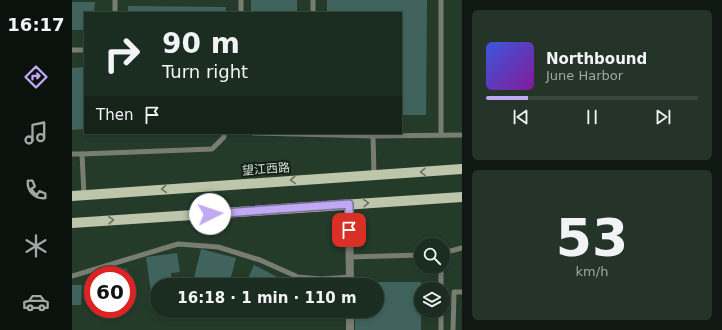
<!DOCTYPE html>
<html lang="en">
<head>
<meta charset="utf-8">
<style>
	body { margin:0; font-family:"DejaVu Sans","Noto Sans SC",sans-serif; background:#243429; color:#f1f3f6; height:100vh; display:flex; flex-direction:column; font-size:15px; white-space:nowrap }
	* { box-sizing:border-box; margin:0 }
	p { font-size:13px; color:#a0a7a5 }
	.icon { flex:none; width:22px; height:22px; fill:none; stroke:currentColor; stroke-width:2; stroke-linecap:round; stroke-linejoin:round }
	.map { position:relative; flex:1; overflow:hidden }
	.details { display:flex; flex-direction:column; gap:10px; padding:10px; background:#0f1812; width:260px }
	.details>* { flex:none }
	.hud { position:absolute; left:12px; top:12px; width:318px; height:122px; border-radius:0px; box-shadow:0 2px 6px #0003,0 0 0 1px #39483e; background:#1b2c20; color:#f1f3f6; overflow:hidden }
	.fabs { position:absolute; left:342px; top:238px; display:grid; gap:8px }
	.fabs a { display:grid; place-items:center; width:36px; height:36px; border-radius:50%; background:#1b2c20; box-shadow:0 2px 6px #0003,0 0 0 1px #39483e; font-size:20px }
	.speed { position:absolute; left:12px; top:266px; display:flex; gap:8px; font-size:20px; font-weight:700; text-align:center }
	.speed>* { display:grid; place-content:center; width:52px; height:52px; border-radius:50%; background:#1b2c20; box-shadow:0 2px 6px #0003,0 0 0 1px #39483e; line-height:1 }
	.speed .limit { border:6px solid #d22; background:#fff; color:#111 }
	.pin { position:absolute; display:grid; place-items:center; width:34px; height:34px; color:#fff; margin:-17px; border-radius:8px; box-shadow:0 2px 6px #0006 }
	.me { position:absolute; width:44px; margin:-22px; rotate:86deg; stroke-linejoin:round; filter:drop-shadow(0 0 3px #0008) }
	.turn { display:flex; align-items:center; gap:14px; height:84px; padding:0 12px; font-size:18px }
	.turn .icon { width:52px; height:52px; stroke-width:2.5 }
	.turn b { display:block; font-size:28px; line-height:34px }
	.then { display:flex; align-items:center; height:38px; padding:0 12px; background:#0003; gap:8px; font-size:15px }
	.details .tile { flex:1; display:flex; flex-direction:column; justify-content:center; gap:6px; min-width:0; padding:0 14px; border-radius:6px; background:#243429 }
	.details .dial { align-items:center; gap:0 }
	.dial b { font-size:52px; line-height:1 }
	.song { display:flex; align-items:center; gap:12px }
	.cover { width:48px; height:48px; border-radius:6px; background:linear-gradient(135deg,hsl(230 70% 55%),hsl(290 70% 35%)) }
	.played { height:4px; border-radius:2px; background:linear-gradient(90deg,#c1a8f3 20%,#39483e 20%) }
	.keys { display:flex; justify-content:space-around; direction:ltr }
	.trip { position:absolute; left:78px; top:278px; width:234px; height:40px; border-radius:20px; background:#1b2c20; box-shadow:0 2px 6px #0003,0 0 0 1px #39483e; font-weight:700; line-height:40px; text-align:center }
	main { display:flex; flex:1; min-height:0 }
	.menu { display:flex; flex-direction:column; width:72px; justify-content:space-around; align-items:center; background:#0b120d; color:#a0a7a5 }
	.menu .icon { width:28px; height:28px }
	.menu .current { color:#c1a8f3 }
	.menu b { font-size:18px; color:#f1f3f6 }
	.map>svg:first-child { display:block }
	.building { fill:#40645d }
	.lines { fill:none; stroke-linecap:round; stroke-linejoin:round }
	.service { stroke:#797d71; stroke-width:5 }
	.minor { stroke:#797d71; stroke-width:8 }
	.primary { stroke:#bdc5ab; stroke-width:10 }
	.oneway { stroke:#697261 }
	.route-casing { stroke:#7d6d9e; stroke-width:10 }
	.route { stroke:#c1a8f3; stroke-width:7 }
	.labels { text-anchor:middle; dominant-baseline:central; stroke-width:4; stroke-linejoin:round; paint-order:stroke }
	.street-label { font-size:12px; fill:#d3e2d6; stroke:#151f17 }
</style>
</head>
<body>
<main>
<nav class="menu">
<b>16:17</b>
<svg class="icon current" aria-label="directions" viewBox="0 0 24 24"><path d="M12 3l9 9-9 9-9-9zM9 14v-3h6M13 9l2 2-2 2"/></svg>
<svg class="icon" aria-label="music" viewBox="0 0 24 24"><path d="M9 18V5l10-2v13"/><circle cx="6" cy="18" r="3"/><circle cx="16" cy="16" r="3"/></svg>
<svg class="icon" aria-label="phone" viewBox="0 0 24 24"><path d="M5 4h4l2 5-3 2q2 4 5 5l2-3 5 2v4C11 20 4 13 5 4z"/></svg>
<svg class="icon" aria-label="climate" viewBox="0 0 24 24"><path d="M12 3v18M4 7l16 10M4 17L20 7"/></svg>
<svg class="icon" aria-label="car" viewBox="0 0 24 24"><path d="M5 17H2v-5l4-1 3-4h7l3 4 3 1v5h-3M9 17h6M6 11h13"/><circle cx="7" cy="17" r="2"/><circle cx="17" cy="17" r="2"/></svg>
</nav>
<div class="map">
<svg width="390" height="330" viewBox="0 0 390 330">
	<rect width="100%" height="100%" fill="#243b2a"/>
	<!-- building -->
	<g class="building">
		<rect x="179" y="0" width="46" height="13"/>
		<path d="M255,0H355L354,115H329V13H255Z"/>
		<path d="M0,2H23L22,13H13V30H0Z"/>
		<path d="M56,6L154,7V13H56Z"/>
		<path d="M13,67V129L0,130V68Z"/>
		<path d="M129,249L164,258L158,281L145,278L143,285H133L121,282Z"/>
		<path d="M105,253L108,272L99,273L100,285H85V291L79,292L74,257Z"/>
		<path d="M182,265L213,281L211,285H173Z"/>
		<path d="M54,268L62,287L55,289V275H36Z"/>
		<path d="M283,282H349V330H283V311H305V285H283Z"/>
		<path d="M0,285H10L9,305H0Z"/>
		<path d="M219,311H245V318L220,319Z"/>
	</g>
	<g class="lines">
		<!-- service -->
		<g class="service">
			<path d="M43,0V13"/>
			<path d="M169,0V13"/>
			<path d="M241,13V0"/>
			<path d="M0,50H13"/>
			<path d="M181,133L301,136L390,135"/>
			<path d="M369,135V0"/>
			<path d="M301,136L302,175"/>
			<path d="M0,154H10"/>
			<path d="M12,195L10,154L140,149L152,137V133"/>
			<path d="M371,253L390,248"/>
			<path d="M277,257L349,255"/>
			<path d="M366,267L369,272V289"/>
			<path d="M0,276L106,244L146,247L188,260L226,277L249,279L278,277"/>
			<path d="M369,311V330"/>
			<path d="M381,330L382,292H390"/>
		</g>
		<!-- minor -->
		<g class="minor">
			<path d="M277,205L278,285"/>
			<path d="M278,311V330"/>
		</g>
		<!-- primary -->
		<g class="primary">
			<path d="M0,196L390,169"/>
			<path d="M0,223L390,197"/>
		</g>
	</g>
	<!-- one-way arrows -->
	<defs><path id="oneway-chevron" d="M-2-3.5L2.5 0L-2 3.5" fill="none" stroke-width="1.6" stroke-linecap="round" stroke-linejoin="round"/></defs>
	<g class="oneway">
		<use href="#oneway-chevron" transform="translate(351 172) rotate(176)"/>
		<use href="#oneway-chevron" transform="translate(221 180) rotate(176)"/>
		<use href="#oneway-chevron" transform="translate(92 189) rotate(176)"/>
		<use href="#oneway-chevron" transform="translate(294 203) rotate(-4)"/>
		<use href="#oneway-chevron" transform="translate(39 220) rotate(-4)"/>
	</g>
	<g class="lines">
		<defs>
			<path id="route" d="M138,214L277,204V230"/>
		</defs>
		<!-- route casing -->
		<use href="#route" class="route-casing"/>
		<!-- route -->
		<use href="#route" class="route"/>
	</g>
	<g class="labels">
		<!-- street labels -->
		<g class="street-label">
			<text transform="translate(194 169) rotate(-4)">望江西路</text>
		</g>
	</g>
</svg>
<div class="fabs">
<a><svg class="icon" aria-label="search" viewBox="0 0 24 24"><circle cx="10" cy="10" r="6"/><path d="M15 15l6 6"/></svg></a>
<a><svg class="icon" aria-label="layers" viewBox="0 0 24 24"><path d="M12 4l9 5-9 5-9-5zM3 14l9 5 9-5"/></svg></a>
</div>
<div class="speed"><div class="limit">60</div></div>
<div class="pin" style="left:277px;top:230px;background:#d93025"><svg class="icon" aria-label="arrive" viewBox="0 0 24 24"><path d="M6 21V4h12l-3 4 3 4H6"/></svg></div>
<svg class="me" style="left:138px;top:214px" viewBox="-20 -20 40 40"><circle r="19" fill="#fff"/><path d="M0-13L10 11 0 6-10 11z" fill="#c1a8f3"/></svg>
<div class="trip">16:18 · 1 min · 110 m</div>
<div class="hud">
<div class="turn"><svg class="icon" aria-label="right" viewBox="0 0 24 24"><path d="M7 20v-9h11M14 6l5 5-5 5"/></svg><div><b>90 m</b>Turn right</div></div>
<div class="then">Then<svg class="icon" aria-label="arrive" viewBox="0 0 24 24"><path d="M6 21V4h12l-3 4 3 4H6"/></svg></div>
</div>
</div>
<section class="details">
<div class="tile">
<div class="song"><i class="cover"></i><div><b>Northbound</b><p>June Harbor</p></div></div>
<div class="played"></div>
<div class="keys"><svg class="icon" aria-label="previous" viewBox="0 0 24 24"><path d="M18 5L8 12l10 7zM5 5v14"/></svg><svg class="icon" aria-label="pause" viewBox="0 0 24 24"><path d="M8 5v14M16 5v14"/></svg><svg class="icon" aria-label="next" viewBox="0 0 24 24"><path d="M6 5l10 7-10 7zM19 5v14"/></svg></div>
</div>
<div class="tile dial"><b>53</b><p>km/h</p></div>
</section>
</main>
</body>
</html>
